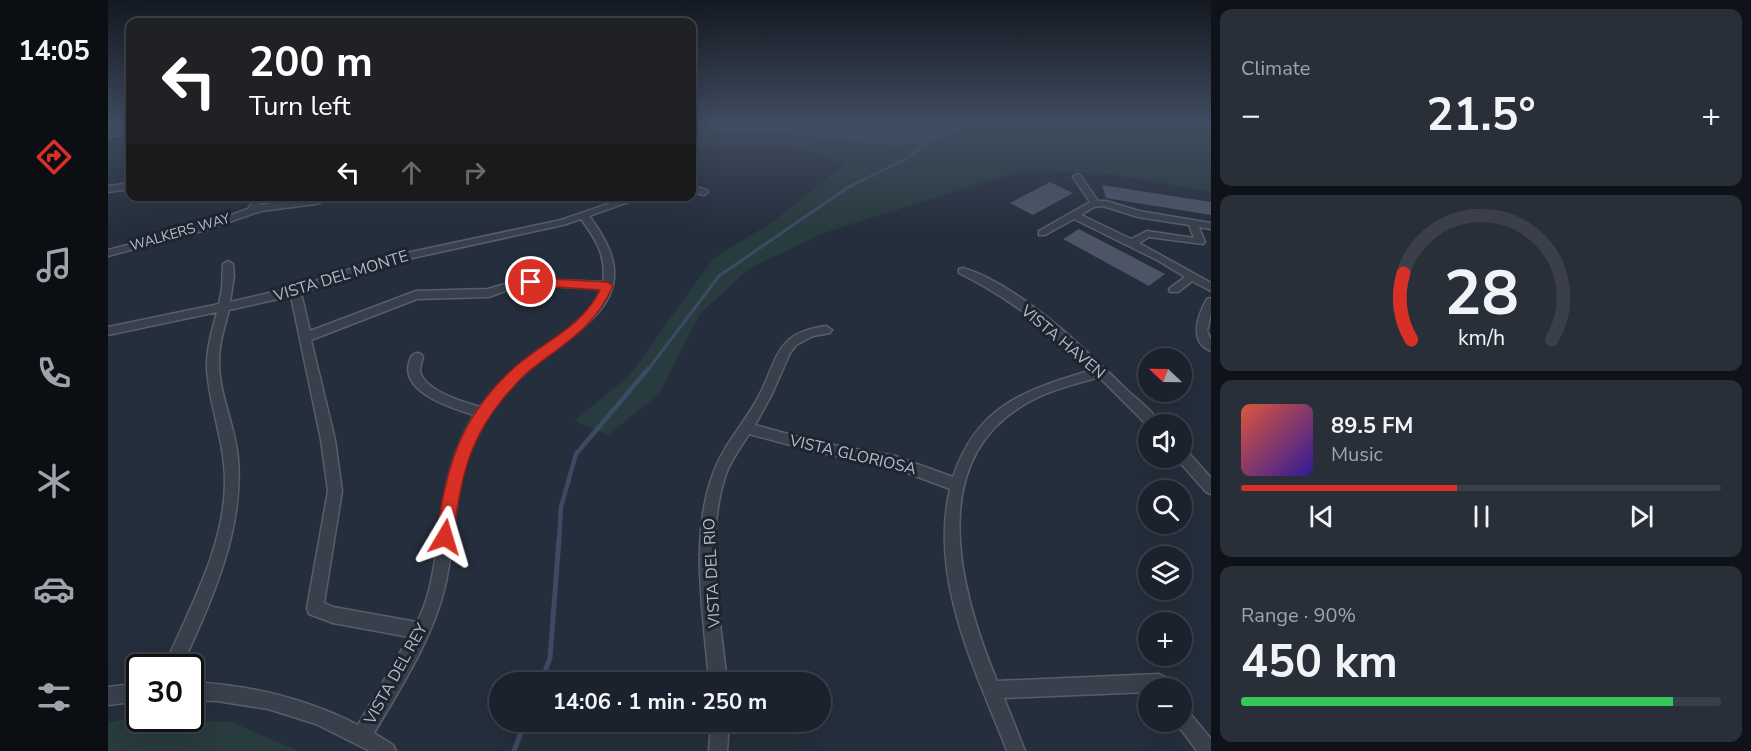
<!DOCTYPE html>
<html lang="en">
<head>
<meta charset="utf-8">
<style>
	body { margin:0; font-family:"Nunito Sans",sans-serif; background:#292f39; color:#f1f3f6; height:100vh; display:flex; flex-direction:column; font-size:22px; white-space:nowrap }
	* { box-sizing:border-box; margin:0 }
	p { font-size:20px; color:#a0a4aa }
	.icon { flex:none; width:33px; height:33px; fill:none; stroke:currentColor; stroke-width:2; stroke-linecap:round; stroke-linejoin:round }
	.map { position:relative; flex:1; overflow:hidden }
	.sheet { display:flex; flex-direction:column; gap:9px; padding:9px; background:#0f1319; width:540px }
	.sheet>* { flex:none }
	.hud { position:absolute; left:18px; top:18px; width:570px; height:183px; border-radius:12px; box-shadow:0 6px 24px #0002,0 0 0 2px #3a3f49; background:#202124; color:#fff; overflow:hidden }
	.needle { width:39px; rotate:292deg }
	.fabs { position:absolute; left:1030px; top:348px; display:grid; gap:12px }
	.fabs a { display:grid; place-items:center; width:54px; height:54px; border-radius:50%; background:#1c222d; box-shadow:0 6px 24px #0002,0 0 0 2px #3a3f49; font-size:30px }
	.speed { position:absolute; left:18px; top:654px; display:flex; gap:12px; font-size:30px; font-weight:700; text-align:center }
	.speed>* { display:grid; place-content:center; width:78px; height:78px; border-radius:50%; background:#1c222d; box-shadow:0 6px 24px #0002,0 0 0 2px #3a3f49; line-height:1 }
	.speed .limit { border:3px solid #111; border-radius:9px; background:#fff; color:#111 }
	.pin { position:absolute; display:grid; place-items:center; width:51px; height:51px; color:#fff; margin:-26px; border:3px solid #fff; border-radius:50%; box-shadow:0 2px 6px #0007 }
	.me { position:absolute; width:66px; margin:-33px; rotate:7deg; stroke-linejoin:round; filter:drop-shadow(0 0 4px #0008) }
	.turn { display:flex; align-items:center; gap:21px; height:126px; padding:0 24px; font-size:27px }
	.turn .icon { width:78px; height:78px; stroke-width:2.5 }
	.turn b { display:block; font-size:42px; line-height:51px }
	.lanes { display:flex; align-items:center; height:57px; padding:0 24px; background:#0003; justify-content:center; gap:30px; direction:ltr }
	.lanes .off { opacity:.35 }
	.big { font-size:45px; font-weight:700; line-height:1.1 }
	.sheet .tile { flex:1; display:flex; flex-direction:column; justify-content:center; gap:9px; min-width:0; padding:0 21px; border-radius:12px; background:#292f39 }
	.sheet .dial { align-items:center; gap:0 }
	.dial svg { height:156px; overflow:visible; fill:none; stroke:#3a3f49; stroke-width:7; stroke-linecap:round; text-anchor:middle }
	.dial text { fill:#f1f3f6; stroke:none }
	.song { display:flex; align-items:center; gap:18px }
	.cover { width:72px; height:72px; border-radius:9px; background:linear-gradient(135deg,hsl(10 70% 55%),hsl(250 70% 35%)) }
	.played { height:6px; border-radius:3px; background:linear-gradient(90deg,#d93025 45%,#3a3f49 45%) }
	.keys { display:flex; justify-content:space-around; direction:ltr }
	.heat { display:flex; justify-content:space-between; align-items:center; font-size:33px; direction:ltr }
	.charge { height:9px; border-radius:4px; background:linear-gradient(90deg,#34c759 90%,#3a3f49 0) }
	.trip { position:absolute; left:381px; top:672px; width:342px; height:60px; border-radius:30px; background:#1c222d; box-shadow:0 6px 24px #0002,0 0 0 2px #3a3f49; font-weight:700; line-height:60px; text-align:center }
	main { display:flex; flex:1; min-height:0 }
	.menu { display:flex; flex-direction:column; width:108px; justify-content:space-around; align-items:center; background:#0b0e12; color:#a0a4aa }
	.menu .icon { width:42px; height:42px }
	.menu .active { color:#d93025 }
	.menu b { font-size:27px; color:#f1f3f6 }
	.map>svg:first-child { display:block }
	.green { fill:#283b3e }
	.water { fill:#3c4a64 }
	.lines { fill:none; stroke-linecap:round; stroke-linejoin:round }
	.stream-far2 { stroke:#3c4a64; stroke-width:3 }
	.stream-far1 { stroke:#3c4a64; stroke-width:4.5 }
	.stream { stroke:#3c4a64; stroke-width:5 }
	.river { fill:#3c4a64; fill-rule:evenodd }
	.building { fill:#4c5465 }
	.minor-casing { stroke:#575e6a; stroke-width:3 }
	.minor { fill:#39404c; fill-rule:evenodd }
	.route { fill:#d93025; stroke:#8d1f18; stroke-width:1.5 }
	.labels { text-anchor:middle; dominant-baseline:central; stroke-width:6; stroke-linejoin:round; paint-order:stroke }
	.far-street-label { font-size:14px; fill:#b5bbc7; stroke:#1e2531 }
	.street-label { font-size:16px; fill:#b5bbc7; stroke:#1e2531 }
</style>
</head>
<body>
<main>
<nav class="menu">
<b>14:05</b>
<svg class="icon active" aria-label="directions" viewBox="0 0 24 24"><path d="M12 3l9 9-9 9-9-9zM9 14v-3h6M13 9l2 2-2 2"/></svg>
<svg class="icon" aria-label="music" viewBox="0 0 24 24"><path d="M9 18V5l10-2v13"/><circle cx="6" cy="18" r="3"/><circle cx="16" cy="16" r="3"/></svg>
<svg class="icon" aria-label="phone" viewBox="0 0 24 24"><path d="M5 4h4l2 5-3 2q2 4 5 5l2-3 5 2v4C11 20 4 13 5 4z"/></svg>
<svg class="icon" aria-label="climate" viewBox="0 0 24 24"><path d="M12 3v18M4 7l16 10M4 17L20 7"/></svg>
<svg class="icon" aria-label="car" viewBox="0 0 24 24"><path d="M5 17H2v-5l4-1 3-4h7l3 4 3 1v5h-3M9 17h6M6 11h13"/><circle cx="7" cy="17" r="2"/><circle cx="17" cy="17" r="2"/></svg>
<svg class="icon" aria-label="filters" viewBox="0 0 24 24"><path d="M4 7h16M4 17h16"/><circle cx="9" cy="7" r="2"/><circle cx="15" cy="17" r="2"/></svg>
</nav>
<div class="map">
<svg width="1103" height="751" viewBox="0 0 1103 751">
	<rect width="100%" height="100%" fill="#252e3c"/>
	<!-- green -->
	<g class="green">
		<path d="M584,123H1103V192L995,173L912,171L716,233L642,268L592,314L551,394L500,435L466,421L521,376L605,259L667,220L737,164C692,141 633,146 584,149Z"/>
		<path d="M31,715L32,718L123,722L191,751H0V723Z"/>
	</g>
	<!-- water -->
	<path class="water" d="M705,123L766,129H813L837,123H860C820,158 755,141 707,137Z"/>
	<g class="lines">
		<!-- stream-far2 -->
		<path class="stream-far2" d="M539,371L611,276L739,188L798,159L825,138"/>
		<!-- stream-far1 -->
		<path class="stream-far1" d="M451,541L453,507L468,454L540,369"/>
		<!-- stream -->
		<g class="stream">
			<path d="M433,682L442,658L451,539"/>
			<path d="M406,751L417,722"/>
		</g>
		<!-- river -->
		<path class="river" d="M584,123L733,129L740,133L733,137L584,129Z"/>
	</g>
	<!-- building -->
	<g class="building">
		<path d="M942,182L965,193L925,215L902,203Z"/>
		<path d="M994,185L1103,202V215L998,198Z"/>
		<path d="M971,229L1057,274L1041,286L955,239Z"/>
	</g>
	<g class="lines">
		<defs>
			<g id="minor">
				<path d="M22,131V135L0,136V132Z"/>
				<path d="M969,174L972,175L990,201H998L1031,211L1103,223V229L1091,227L1097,242L1095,244L1041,237L1031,243L1103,283V291L1084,281L1070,292H1062L1061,290L1062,288L1077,277L1049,260L966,219L937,235H931V231L982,202L965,177ZM995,206L1030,217L1081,225L1086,238L1039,231L1023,239L973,215L986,207Z"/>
				<path d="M22,183V189L0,192V186Z"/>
				<path d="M584,186L599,190L600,192L596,195L584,192Z"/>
				<path d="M151,196H161L151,205L213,196H228L208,204L153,211L98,230L0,256V250L92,226L140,209L145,201Z"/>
				<path d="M523,196H537L481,216C543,296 478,323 422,369C405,384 390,401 377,420C344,469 350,531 337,586C326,636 292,689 266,733L285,745L288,751H262L208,724L160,709L109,701L82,700V682C142,685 197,698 250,725L301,637L225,623L201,614L199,608L220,491L213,440L183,296L121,310C117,326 111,342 111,359C110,393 127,424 130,458C136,532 103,601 73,668H56C81,608 116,549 117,483C117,441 102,409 99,370C98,350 104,331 109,312L0,335V327L111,304L114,288L115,264L120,261L125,264L126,276L122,302L196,285L275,258L453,220ZM473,219C488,239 499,257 495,282L423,279L403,282L380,289L308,291L202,331L193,293L277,264L455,225ZM423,285L493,289C481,321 448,337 422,357C403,371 386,388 372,407C356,402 316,391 312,371C312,366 314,362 315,357L313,354L309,353C303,355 303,357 301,363C293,393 346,409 366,415C345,449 337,485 332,524C327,557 325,592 309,622L225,607L216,603L234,491L227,440L203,340L309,299L381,297L405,288Z"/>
				<path d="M855,268C912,285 978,350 1020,391C1031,401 1045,411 1052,424H1041V427L991,377C965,385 937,391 914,406C816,465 854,597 889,681L1051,674L1057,677L1064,688H1041V692L896,698L917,751H899C867,668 821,580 842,489L786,468L709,452L641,434C633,447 623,460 618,474C596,540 612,615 619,682H601C596,615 581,539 605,474C615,445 637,423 651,396C671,357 667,333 718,326L724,330L722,333L705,336L688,345L682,353L664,394L647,425L709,442L787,456L845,477C869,405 917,390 984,370C944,331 902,298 851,273V269Z"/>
				<path d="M1103,298V314L1099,331L1103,340V351C1080,342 1090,315 1099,299Z"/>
				<path d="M1074,449L1079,451L1103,478V494L1098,492L1069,459V458H1074Z"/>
				<path d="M32,683V701L0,705V687Z"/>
				<path d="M1074,708L1080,711L1103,739V751H1089L1068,723L1067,722H1074Z"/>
				<path d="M603,722H621L619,751H601Z"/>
			</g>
		</defs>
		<!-- minor casing -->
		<use href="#minor" class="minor-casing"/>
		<!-- minor -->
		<use href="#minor" class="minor"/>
	</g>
	<!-- sky -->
	<linearGradient id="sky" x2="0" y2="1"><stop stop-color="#141921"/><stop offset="0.54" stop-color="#404c61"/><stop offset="1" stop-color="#404c61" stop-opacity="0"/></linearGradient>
	<rect width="1103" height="228" fill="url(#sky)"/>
	<!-- route -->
	<path class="route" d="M423,278L499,282L505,286C485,330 456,343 420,372C412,378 405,388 398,395C359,441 353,480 345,537L343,543L337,545L331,543L328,537C339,466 351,417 408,366C438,340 474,327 492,290L419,285V279Z"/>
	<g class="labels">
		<!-- far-street labels -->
		<g class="far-street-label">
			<text transform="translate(72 232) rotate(-16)">WALKERS WAY</text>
		</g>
		<!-- street labels -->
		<g class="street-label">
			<text transform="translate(233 276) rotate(-17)">VISTA DEL MONTE</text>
			<text transform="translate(955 342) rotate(40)">VISTA HAVEN</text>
			<text transform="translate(745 455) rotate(13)">VISTA GLORIOSA</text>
			<text transform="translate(604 573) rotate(-93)">VISTA DEL RIO</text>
			<text transform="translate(288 674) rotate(-61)">VISTA DEL REY</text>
		</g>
	</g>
</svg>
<div class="fabs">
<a><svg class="needle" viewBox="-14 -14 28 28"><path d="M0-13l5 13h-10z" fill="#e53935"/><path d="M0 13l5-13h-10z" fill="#a0a4aa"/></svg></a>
<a><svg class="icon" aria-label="sound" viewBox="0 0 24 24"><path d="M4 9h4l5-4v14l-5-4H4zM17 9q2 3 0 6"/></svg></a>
<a><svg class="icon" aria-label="search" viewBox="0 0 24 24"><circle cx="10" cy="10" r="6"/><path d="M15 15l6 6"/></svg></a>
<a><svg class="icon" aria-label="layers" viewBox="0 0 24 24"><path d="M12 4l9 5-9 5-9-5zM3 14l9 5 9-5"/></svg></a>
<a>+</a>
<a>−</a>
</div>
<div class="speed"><div class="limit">30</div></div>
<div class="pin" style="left:423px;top:282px;background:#d93025"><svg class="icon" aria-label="arrive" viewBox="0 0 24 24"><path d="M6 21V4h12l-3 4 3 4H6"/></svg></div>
<svg class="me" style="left:337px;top:537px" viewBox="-20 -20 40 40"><path d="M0-17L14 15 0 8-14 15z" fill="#d93025" stroke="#fff" stroke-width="4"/></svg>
<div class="trip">14:06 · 1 min · 250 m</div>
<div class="hud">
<div class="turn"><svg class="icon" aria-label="left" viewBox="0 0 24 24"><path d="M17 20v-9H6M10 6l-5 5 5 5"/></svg><div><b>200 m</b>Turn left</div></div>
<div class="lanes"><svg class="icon" aria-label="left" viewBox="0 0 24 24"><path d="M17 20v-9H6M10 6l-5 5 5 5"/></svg><svg class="icon off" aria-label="ahead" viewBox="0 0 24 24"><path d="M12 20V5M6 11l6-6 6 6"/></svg><svg class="icon off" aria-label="right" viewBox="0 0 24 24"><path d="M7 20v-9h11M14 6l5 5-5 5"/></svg></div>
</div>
</div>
<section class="sheet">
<div class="tile"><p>Climate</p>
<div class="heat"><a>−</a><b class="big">21.5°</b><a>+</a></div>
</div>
<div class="tile dial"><svg viewBox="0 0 100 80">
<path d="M14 69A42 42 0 1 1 86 69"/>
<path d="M14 69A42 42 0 0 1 10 35" stroke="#d93025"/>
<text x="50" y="56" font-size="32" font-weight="700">28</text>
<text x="50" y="72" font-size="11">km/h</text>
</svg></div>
<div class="tile">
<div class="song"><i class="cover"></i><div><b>89.5 FM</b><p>Music</p></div></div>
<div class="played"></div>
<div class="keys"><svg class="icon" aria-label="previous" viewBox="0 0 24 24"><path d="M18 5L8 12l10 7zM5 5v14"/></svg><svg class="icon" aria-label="pause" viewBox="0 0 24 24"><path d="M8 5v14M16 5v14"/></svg><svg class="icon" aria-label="next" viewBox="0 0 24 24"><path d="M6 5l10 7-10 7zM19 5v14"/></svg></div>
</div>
<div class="tile"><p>Range · 90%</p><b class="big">450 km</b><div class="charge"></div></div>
</section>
</main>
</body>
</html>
